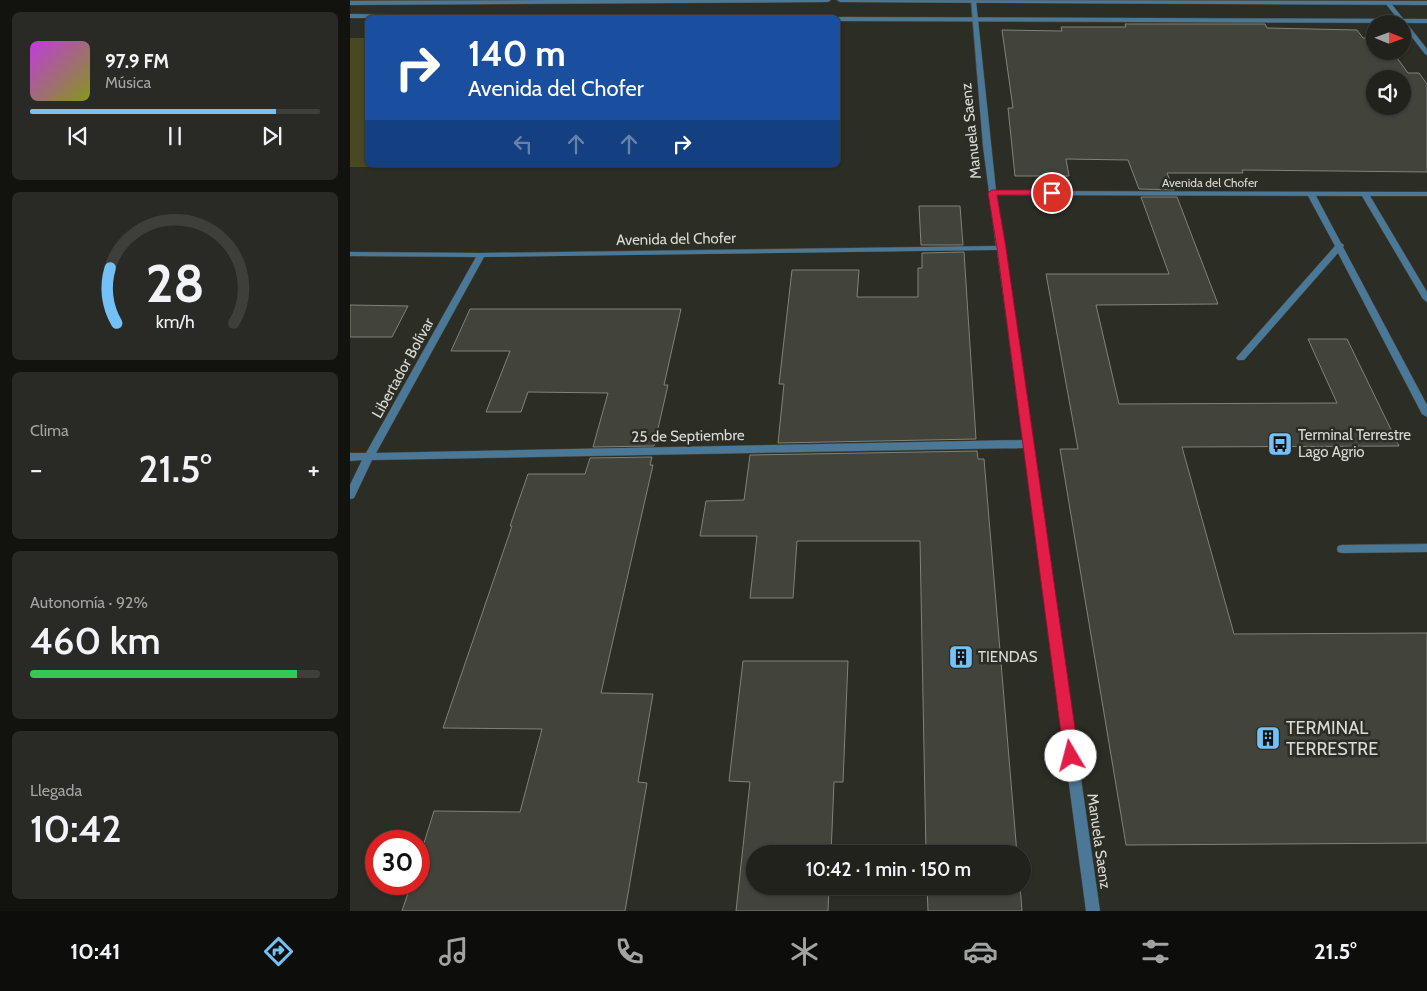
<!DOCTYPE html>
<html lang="es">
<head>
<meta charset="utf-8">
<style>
	body { margin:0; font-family:Cabin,sans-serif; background:#292a25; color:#f1f3f6; height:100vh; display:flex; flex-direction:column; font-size:19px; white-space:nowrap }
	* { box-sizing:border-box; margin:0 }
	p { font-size:16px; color:#a2a4a3 }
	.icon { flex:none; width:28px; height:28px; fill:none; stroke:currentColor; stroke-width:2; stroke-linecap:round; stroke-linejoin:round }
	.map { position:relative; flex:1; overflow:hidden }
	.sheet { display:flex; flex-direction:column; gap:12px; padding:12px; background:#12130f; width:350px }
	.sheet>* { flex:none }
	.banner { position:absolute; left:15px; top:15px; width:475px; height:152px; border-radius:8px; box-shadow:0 1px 4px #0004,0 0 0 1px #3e3f3b; background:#1a4fa0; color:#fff; overflow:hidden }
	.needle { width:32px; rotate:91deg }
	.tools { position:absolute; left:1016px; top:15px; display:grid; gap:10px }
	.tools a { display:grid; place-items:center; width:45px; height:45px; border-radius:50%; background:#21221c; box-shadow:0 1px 4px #0004,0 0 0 1px #3e3f3b; font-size:25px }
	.speed { position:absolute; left:15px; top:830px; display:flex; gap:10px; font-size:25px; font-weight:700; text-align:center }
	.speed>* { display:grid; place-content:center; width:65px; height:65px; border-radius:50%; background:#21221c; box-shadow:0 1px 4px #0004,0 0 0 1px #3e3f3b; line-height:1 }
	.speed .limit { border:8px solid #d22; background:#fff; color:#111 }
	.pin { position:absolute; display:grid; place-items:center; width:42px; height:42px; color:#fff; margin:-21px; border:2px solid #fff; border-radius:50%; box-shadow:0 1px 5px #0007 }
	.me { position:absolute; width:55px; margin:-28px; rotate:352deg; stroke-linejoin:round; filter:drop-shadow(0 0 4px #0008) }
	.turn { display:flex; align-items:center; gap:18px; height:105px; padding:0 20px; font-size:22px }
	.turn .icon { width:65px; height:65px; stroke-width:2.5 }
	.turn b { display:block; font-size:35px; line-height:42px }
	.lanes { display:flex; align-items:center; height:48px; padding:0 20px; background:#0003; justify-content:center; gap:25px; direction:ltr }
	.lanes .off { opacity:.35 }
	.big { font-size:38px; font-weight:600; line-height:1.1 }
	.sheet .card { flex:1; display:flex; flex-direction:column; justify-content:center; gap:8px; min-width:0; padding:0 18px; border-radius:8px; background:#292a25 }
	.sheet .dial { align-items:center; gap:0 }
	.dial svg { height:130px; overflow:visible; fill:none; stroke:#3e3f3b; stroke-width:7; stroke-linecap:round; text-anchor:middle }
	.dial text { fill:#f1f3f6; stroke:none }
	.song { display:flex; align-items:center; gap:15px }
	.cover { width:60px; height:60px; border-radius:8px; background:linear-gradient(135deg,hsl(290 70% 55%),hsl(70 70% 35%)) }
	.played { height:5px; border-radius:2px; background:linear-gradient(90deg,#73c1f6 85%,#3e3f3b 85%) }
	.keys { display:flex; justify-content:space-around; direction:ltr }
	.heat { display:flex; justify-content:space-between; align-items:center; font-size:28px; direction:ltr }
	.charge { height:8px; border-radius:4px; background:linear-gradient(90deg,#34c759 92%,#3e3f3b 0) }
	.trip { position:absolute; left:396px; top:845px; width:285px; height:50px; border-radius:25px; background:#21221c; box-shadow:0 1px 4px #0004,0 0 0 1px #3e3f3b; font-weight:600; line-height:50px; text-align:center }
	.menu { display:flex; height:80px; justify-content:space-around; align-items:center; background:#0d0e0b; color:#a2a4a3 }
	.menu .icon { width:35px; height:35px }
	.menu .selected { color:#73c1f6 }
	.menu b { font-size:22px; color:#f1f3f6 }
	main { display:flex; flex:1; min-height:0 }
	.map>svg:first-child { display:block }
	.green { fill:#484923 }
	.building { fill:#42433b; stroke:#818279; fill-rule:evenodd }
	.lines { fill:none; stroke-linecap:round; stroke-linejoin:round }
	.service-casing { stroke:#484941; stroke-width:1 }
	.minor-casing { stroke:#484941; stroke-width:1 }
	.tertiary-casing { stroke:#484941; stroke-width:1 }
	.service { fill:#4c7897; fill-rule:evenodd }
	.minor { fill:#4c7897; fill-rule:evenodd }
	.tertiary { fill:#4c7897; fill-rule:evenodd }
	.route { fill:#e11d48; stroke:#92132f }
	.labels { text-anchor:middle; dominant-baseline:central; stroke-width:5; stroke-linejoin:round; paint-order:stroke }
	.far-street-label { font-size:12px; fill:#dadbd6; stroke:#2c2d25 }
	.street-label { font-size:15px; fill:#dadbd6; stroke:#2c2d25 }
	.poi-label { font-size:15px; fill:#dadbd6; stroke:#2c2d25; text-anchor:start }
	.near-poi-label { font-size:18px; fill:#dadbd6; stroke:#2c2d25; text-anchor:start }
</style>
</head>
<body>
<main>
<section class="sheet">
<div class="card">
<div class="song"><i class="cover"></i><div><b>97.9 FM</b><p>Música</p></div></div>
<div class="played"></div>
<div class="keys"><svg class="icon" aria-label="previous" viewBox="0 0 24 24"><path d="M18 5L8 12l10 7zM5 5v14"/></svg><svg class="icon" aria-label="pause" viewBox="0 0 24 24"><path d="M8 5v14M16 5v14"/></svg><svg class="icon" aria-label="next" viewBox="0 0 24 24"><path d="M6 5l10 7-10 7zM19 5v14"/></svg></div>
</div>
<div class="card dial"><svg viewBox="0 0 100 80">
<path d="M14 69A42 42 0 1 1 86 69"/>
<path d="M14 69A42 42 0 0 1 10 35" stroke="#73c1f6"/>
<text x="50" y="56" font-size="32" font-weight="700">28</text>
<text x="50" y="72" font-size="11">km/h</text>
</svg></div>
<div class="card"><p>Clima</p>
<div class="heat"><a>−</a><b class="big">21.5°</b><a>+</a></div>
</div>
<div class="card"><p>Autonomía · 92%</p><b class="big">460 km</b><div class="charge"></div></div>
<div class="card"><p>Llegada</p><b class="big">10:42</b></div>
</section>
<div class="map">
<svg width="1077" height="911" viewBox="0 0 1077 911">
	<rect width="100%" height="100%" fill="#2c2d25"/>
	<!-- green -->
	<path class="green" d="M0,38H17L18,165H169L168,167H0Z"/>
	<!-- building -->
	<g class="building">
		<path d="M775,24H915L917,28L1007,30L1013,38H1025V51H1042L1058,73H1069L1077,84V172L892,170L893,173H817L824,190L789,189L778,160L716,159L719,176H665L658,108H663L652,30L712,31L711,27H776ZM1025,79H1052V106H1025Z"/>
		<path d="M791,197H827L868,304L746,305L769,404L987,403L958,339H997L1049,446L832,447L884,634L1077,633V843L776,845L710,449H728L696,274H819Z"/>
		<path d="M569,206H610L613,245H571Z"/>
		<path d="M614,252L626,439L428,443L434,384H429L442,270H509L507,297H568V268H572V253Z"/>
		<path d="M0,305L58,306L42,337H0Z"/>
		<path d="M120,309H331L314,385H318L304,446L243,447L258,393L178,392L171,412H136L160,351H101Z"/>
		<path d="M627,451L628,459H634L667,854H576L570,541H447L443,598H400L407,536H350L356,501L394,500L400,455Z"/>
		<path d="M302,457L300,465H303L251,693L303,694L288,782L297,783L275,911H52L61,884H69V859L84,811L170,812L192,729L93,728L162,526H160L178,474H235L240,458Z"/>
		<path d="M393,661H498L493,782H484L481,854H405V886H479L478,911H386L400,782L379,781Z"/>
		<path d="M577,886H670L672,911H578Z"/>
	</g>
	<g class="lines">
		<defs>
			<g id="service">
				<path d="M958,192H961L965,194L991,243L994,245L993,247L1077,405V417L1072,414L988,253L894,360H888L886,358L985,246L957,194Z"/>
				<path d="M1077,544V552L992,553L988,552L987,549L988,546L992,545Z"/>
			</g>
			<g id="minor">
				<path d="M621,0L626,1L646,191L1077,192V196H1020L1077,292V302L1073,299L1012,196L647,195L654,246L656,248L655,250L750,911H736L674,448L22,460L4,498L0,499V485L12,460L0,461V453H16L126,257L0,256V252L131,253L646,246L633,146ZM647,250L673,440L26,453L134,257Z"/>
				<path d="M1036,2H1040L1077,49V55L1075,54L1036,4Z"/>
			</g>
			<g id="tertiary">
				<path d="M202,0H481L478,2L0,5V1Z"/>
				<path d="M487,0L1077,1V5L490,2Z"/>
				<path d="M0,14L191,16L194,18H0Z"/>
				<path d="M488,17L1077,19V23L488,21Z"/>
			</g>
		</defs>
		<!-- service casing -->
		<use href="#service" class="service-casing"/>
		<!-- minor casing -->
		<use href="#minor" class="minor-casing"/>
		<!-- tertiary casing -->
		<use href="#tertiary" class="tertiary-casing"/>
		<!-- service -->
		<use href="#service" class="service"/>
		<!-- minor -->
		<use href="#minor" class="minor"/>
		<!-- tertiary -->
		<use href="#tertiary" class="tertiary"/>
	</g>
	<!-- route -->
	<path class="route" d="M702,190L705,191V195H647L656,248L729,756L727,760L721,762L716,760L714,756L647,248L638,193L642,190Z"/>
	<!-- icons -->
	<defs>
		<symbol id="bus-square" viewBox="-11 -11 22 22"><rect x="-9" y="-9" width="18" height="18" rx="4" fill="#73c1f6" stroke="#2c2d25"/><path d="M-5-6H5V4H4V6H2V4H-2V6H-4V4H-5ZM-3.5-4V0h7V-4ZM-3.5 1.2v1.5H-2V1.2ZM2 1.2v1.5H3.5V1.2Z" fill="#111"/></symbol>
		<symbol id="building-square" viewBox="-11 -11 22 22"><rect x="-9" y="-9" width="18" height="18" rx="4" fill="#73c1f6" stroke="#2c2d25"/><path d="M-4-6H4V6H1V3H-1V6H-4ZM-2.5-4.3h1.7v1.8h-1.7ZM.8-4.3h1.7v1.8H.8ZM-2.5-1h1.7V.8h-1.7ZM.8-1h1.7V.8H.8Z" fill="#111"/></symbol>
	</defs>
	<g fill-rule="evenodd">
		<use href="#bus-square" x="916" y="430" width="28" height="28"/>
		<use href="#building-square" x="597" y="643" width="28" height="28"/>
		<use href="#building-square" x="904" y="724" width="28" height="28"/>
	</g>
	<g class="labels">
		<!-- far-street labels -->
		<g class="far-street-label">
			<text x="860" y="182">Avenida del Chofer</text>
		</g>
		<!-- street labels -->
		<g class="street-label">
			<text transform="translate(621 131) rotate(-96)">Manuela Saenz</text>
			<text transform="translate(326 239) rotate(-1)">Avenida del Chofer</text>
			<text transform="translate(53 368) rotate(-61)">Libertador Bolívar</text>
			<text transform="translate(338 436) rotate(-1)">25 de Septiembre</text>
			<text transform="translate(749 841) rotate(82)">Manuela Saenz</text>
		</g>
		<!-- poi labels -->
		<g class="poi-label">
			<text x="948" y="435">Terminal Terrestre<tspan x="948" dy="17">Lago Agrio</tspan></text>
			<text x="628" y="657">TIENDAS</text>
		</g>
		<!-- near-poi labels -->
		<g class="near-poi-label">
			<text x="936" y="728">TERMINAL<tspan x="936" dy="21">TERRESTRE</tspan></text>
		</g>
	</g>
</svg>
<div class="tools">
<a><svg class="needle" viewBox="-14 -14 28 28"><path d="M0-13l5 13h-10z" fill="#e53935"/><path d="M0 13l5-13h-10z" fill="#a2a4a3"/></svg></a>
<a><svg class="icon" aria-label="sound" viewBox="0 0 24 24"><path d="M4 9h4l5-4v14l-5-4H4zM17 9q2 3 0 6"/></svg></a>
</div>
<div class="speed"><div class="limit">30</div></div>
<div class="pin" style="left:702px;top:193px;background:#d93025"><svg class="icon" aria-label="arrive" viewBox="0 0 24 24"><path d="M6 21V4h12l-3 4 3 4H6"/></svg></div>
<svg class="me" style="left:721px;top:756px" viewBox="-20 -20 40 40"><circle r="19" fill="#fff"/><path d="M0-13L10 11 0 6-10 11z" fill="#e11d48"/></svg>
<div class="trip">10:42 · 1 min · 150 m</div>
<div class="banner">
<div class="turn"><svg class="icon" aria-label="right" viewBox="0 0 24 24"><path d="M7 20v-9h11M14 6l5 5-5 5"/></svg><div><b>140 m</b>Avenida del Chofer</div></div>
<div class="lanes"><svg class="icon off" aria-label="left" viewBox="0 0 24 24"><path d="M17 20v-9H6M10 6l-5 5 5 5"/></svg><svg class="icon off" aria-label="ahead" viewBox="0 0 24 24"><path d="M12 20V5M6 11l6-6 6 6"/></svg><svg class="icon off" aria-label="ahead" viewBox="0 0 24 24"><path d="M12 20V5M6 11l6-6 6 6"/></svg><svg class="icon" aria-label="right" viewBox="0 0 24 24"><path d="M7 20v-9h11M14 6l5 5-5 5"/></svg></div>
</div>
</div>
</main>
<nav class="menu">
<b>10:41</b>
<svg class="icon selected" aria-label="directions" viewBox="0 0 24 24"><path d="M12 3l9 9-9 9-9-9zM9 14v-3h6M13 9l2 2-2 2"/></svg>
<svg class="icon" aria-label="music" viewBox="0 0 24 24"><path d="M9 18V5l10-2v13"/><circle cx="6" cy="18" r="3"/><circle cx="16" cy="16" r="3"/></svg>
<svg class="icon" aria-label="phone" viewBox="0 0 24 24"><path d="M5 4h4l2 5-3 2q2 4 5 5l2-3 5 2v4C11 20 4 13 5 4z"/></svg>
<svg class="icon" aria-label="climate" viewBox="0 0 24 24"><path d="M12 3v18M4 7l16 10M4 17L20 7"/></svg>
<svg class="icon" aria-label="car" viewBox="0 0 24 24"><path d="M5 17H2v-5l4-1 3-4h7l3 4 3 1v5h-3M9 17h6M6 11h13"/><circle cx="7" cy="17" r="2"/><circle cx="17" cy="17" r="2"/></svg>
<svg class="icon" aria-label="filters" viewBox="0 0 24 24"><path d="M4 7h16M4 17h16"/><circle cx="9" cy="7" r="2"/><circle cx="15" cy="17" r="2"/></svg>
<b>21.5°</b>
</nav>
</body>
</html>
